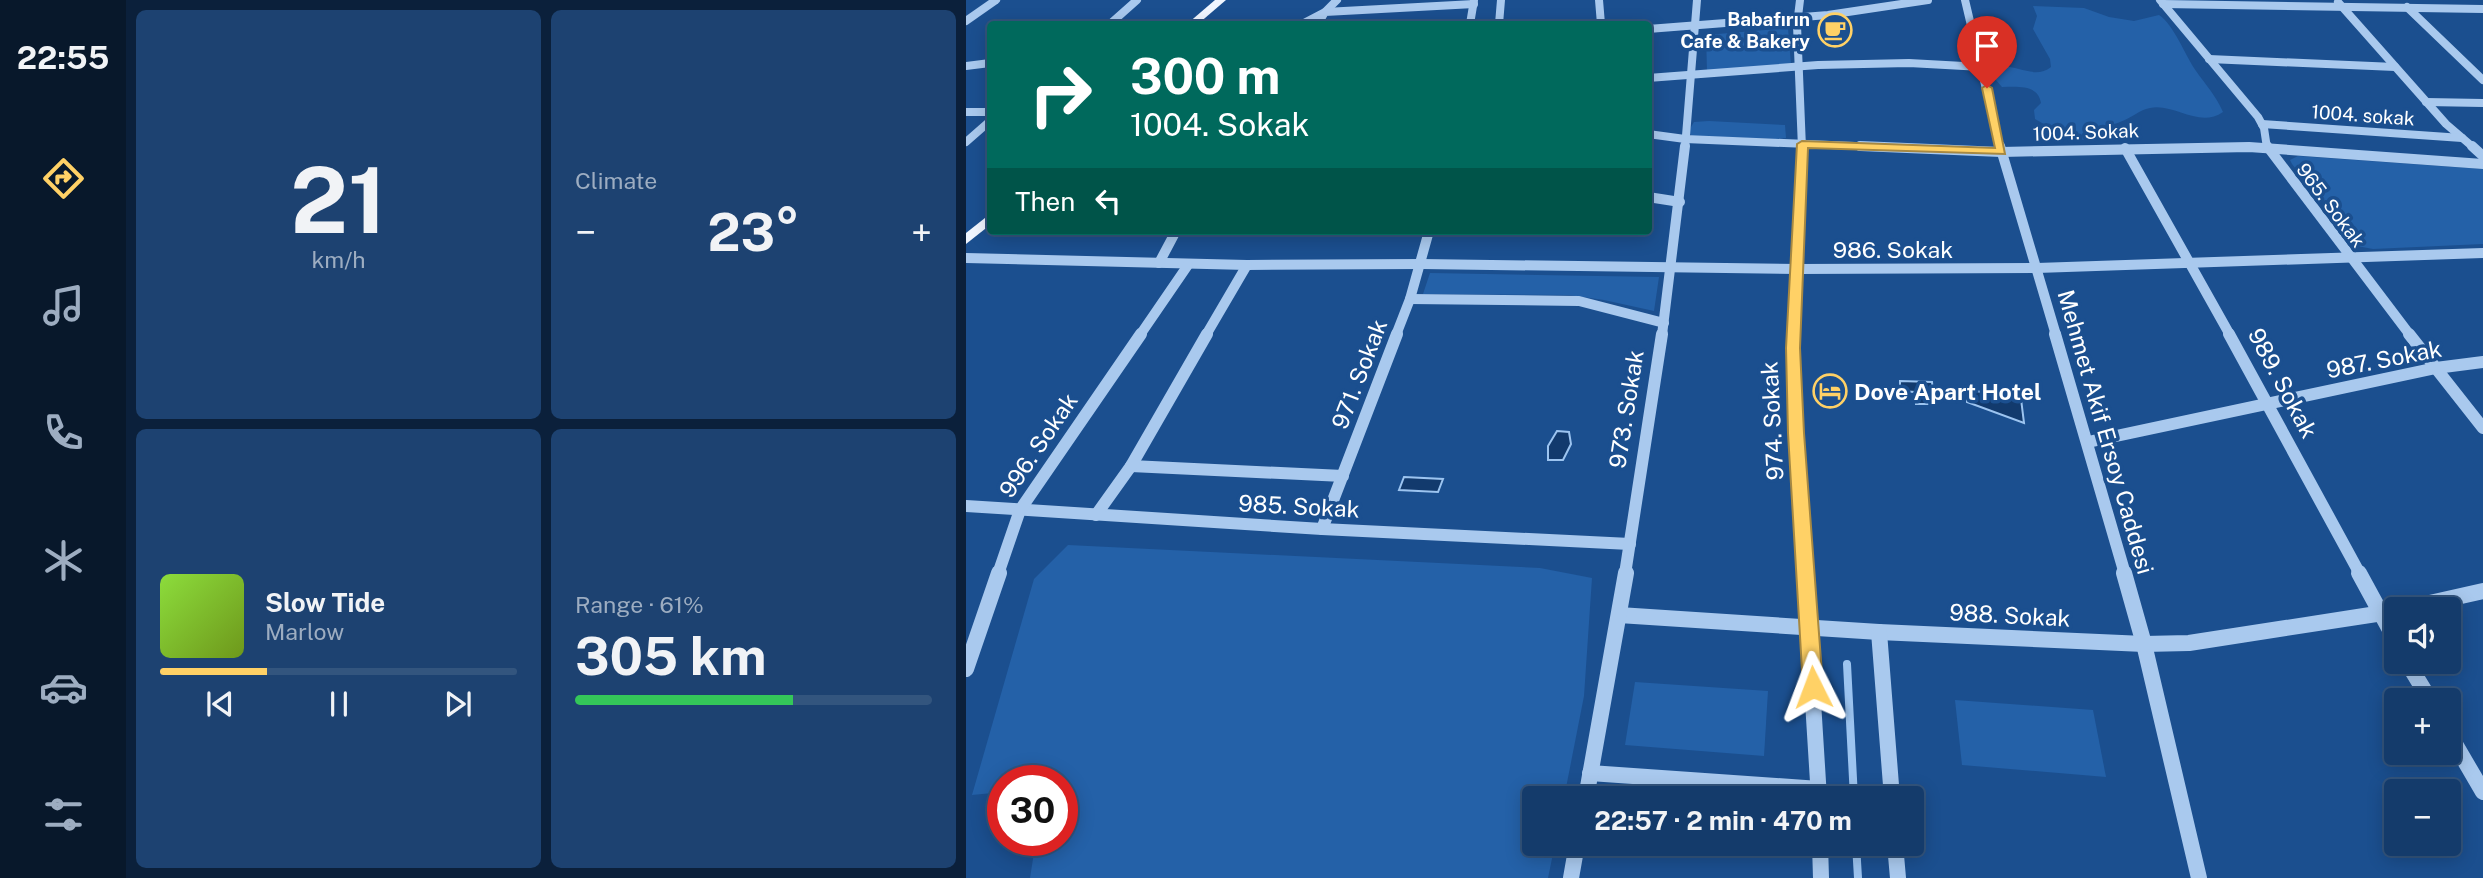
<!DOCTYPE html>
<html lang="en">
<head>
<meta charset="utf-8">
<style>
	body { margin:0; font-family:"Public Sans",sans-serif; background:#1d4271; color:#f1f3f6; height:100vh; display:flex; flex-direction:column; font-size:26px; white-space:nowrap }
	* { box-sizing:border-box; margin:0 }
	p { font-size:23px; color:#9dadc1 }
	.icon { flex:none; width:38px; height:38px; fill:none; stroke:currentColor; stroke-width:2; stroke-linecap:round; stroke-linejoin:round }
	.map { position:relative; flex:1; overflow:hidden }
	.drawer { display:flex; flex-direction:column; gap:10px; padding:10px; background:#0b203b; width:840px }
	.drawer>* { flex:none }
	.banner { position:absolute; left:21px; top:21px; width:665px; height:214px; border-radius:7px; box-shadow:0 4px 18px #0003,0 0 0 2px #33557e; background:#00695c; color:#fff; overflow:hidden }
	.tools { position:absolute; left:1418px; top:597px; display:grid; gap:14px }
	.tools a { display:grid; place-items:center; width:77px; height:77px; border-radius:7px; background:#143b6b; box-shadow:0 4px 18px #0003,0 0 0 2px #33557e; font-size:35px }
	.speed { position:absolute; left:21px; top:765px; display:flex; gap:14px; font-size:35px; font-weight:700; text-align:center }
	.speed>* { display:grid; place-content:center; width:91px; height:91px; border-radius:50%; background:#143b6b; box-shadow:0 4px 18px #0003,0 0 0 2px #33557e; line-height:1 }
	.speed .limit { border:10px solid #d22; background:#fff; color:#111 }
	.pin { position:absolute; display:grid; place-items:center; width:60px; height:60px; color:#fff; margin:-72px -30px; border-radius:50% 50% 50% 0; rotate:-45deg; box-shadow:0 0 7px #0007 }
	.pin .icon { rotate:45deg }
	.me { position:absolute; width:77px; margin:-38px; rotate:357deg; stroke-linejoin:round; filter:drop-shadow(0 0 5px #0008) }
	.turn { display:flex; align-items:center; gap:24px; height:147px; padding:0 28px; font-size:32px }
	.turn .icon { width:91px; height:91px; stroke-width:2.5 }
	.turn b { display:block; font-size:49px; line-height:60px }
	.then { display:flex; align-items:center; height:66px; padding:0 28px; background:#0003; gap:14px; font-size:26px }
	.big { font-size:52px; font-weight:700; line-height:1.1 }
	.drawer .widget { flex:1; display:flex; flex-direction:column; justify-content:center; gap:10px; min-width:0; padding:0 24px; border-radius:10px; background:#1d4271 }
	.drawer .dial { align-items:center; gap:0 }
	.dial b { font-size:91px; line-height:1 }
	.song { display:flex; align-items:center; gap:21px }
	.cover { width:84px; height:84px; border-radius:10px; background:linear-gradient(135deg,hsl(90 70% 55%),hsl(80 70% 35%)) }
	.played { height:7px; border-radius:4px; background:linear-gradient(90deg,#ffd166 30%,#33557e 30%) }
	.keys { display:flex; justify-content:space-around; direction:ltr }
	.heat { display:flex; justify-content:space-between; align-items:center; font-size:38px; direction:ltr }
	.charge { height:10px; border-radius:5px; background:linear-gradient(90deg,#34c759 61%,#33557e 0) }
	.drawer .tiles { flex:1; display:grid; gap:10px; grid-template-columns:repeat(2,1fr) }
	.trip { position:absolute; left:556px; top:786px; width:402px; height:70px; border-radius:7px; background:#143b6b; box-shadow:0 4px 18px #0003,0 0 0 2px #33557e; font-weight:700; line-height:70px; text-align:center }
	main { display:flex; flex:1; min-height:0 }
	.tab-bar { display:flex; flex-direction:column; width:126px; justify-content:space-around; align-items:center; background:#08182b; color:#9dadc1 }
	.tab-bar .icon { width:49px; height:49px }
	.tab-bar .on { color:#ffd166 }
	.tab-bar b { font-size:32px; color:#f1f3f6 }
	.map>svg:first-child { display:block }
	.green { fill:#2461a8 }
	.water { fill:#123a6d; stroke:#9cc4f0; stroke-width:2 }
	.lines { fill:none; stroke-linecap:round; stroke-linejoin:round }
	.stream { stroke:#9cc4f0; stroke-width:8 }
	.minor-far3 { stroke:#a9c9ee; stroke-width:8 }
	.minor-far2 { stroke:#a9c9ee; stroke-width:10 }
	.minor-far1 { stroke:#a9c9ee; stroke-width:12 }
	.minor { stroke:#a9c9ee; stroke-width:16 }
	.major { fill:#f0f6ff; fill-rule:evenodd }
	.route { fill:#ffd166; stroke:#a68842; stroke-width:2 }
	.labels { text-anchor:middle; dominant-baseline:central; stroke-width:7; stroke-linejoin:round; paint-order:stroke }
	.far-poi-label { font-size:19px; font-weight:bold; fill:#fff; stroke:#1b4f8f; text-anchor:end }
	.far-street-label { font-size:19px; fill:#fff; stroke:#1b4f8f }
	.street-label { font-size:23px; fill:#fff; stroke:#1b4f8f }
	.poi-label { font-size:23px; font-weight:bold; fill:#fff; stroke:#1b4f8f; text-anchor:start }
</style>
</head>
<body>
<main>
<nav class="tab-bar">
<b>22:55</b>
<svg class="icon on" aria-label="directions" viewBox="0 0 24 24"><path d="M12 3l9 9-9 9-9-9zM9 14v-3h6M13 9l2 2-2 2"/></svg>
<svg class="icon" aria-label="music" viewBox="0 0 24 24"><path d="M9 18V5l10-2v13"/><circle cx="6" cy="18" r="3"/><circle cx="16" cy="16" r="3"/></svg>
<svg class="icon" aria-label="phone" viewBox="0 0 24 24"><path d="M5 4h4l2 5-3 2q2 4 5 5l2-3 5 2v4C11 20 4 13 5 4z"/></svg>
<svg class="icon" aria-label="climate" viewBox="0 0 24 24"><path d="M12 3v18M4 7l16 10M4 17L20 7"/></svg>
<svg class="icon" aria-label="car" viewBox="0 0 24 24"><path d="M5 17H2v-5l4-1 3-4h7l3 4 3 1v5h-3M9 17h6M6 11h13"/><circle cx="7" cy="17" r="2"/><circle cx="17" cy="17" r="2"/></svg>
<svg class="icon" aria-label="filters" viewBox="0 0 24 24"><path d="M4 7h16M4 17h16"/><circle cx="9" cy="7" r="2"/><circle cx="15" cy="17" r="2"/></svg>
</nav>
<section class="drawer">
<div class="tiles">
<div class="widget dial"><b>21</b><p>km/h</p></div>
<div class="widget"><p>Climate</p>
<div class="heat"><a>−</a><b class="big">23°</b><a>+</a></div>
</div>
<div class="widget">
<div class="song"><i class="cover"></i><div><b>Slow Tide</b><p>Marlow</p></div></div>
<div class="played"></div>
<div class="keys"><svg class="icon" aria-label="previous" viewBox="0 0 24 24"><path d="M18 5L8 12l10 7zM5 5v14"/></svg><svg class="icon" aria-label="pause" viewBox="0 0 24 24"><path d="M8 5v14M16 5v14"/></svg><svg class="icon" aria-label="next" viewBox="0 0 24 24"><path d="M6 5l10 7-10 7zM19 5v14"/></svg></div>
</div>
<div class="widget"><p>Range · 61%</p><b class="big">305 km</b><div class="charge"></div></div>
</div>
</section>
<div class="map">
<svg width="1517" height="878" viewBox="0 0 1517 878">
	<rect width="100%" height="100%" fill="#1b4f8f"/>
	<!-- green -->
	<g class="green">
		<path d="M1067,6L1118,8L1143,17L1168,21L1193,15C1208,25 1219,55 1230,71C1240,85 1250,96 1257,112C1233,129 1209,103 1184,108C1173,110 1164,119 1154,122C1148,125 1139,125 1133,128C1132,129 1126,135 1125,136C1113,145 1096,139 1084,132L1083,127L1069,119L1068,110L1075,103C1072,84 1051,87 1036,87L1029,79L1033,67C1050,64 1069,80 1085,67L1084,59L1067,29L1071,16Z"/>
		<path d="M822,28L825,65L741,71L740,35Z"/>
		<path d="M743,121L819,125L820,138L810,139L726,136L722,132L728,122Z"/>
		<path d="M1332,156L1517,169V244L1407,249L1391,246L1326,164L1324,160Z"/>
		<path d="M464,273L693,277L688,311L638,300L603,295L457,294Z"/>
		<path d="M102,545L574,568L626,578L618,696L598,798H569V844H589L582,878H64L70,840H96V780H37V792L6,795L68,579Z"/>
		<path d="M669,682L802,691L798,756L659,745Z"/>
		<path d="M989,700L1127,710L1140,777L996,765Z"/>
	</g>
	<!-- water -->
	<g class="water">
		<path d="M934,381L966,382L968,404H950L949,392L934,391Z"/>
		<path d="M1001,389L1020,393L1030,390L1055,399L1058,423L1001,402Z"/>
		<path d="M591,431L603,432L605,444L597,460H582V446Z"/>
		<path d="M438,477L477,479L472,492L433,490Z"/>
	</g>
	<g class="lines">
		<!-- stream -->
		<g class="stream">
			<path d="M881,664L888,798"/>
			<path d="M890,844L892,878"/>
		</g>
		<!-- minor-far3 -->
		<g class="minor-far3">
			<path d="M633,0L635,24"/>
			<path d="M834,0L831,25L836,148"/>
			<path d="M999,0L1034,148"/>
			<path d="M1194,0L1292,117L1298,128L1301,148"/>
			<path d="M1372,2L1480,124L1508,148"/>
			<path d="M1197,4L1517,9"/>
			<path d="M1441,7L1517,80"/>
			<path d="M0,21L30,0"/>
			<path d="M144,24L171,0"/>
			<path d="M336,24L359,12L371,0"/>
			<path d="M352,24L359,12L508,4"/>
			<path d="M504,24L508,0"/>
			<path d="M533,24L535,0"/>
			<path d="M682,29L862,15L962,0"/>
			<path d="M1243,59L1429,67"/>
			<path d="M0,66L24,63"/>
			<path d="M682,78L852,65L943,63L1016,67"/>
			<path d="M1460,102L1517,103"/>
			<path d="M0,112H24"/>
			<path d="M1296,124L1496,138"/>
			<path d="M682,134L719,139L936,148"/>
			<path d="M0,142L24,121"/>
			<path d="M719,148L731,0"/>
			<path d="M1236,148H1296"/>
		</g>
		<!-- minor-far2 -->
		<g class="minor-far2">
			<path d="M894,146L1035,152L1283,147L1517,164"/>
			<path d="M1034,146L1090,335"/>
			<path d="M1301,146L1444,335"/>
			<path d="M1506,146L1517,156"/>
			<path d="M1159,148L1264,335"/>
			<path d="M682,197L714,202"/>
			<path d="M0,258L281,265L456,264L832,269L1071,268L1517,253"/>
			<path d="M193,263L210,231"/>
			<path d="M444,299L613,301L698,323"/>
			<path d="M174,335L222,265"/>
			<path d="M240,335L281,265"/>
			<path d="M430,335L444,299L463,231"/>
			<path d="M696,335L719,146"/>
			<path d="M828,335L836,146"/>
		</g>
		<!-- minor-far1 -->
		<g class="minor-far1">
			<path d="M828,334L830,433L839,574"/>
			<path d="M1089,334L1159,574"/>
			<path d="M1263,334L1394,574"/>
			<path d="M1443,334L1517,428"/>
			<path d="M1122,442L1470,368L1517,362"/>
			<path d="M165,466L377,476"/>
			<path d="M0,506L356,529L664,544"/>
			<path d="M130,515L165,466L241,334"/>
			<path d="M356,529L431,334"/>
			<path d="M32,574L54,510L175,334"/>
			<path d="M659,574L696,334"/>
		</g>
		<!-- minor -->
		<g class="minor">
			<path d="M839,573L853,798"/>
			<path d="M1158,573L1178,644L1233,878"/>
			<path d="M1393,573L1430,641"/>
			<path d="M1437,609L1517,591"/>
			<path d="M653,615L913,632L1178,644L1223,643L1430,611"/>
			<path d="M913,632L926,798"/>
			<path d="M1441,662L1464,700"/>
			<path d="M0,669L33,573"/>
			<path d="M1482,732L1517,792"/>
			<path d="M624,773L853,789"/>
			<path d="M620,798L660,573"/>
			<path d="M854,844L855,878"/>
			<path d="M929,844L932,878"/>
			<path d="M605,878L611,844"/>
		</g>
		<!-- major -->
		<g class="major">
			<path d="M249,0H260L232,24H221Z"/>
			<path d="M24,214V225L0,244V233Z"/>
		</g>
	</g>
	<!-- route -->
	<path class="route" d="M1021,85L1026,88L1039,154L842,148L834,348L838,433L857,687L854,693L847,696L840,693L837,687L822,433L820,348L831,144L836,141L1029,148L1016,88Z"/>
	<!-- icons -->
	<defs>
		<symbol id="cafe-ring" viewBox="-11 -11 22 22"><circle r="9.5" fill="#1b4f8f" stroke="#ffd166" stroke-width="1.5"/><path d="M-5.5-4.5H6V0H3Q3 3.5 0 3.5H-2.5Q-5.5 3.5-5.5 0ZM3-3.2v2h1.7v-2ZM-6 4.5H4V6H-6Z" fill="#ffd166"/></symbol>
		<symbol id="hotel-ring" viewBox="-11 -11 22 22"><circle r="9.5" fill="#1b4f8f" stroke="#ffd166" stroke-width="1.5"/><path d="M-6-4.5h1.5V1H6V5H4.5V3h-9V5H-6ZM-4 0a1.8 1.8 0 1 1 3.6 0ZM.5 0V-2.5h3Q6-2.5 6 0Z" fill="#ffd166"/></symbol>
	</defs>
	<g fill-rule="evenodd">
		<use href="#cafe-ring" x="850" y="11" width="38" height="38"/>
		<use href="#hotel-ring" x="845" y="372" width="38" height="38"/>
	</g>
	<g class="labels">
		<!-- far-poi labels -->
		<g class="far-poi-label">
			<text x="844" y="19">Babafırın<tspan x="844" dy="22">Cafe &amp; Bakery</tspan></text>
		</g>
		<!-- far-street labels -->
		<g class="far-street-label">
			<text transform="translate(1397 115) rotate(4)">1004. sokak</text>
			<text transform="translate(1120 132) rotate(-2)">1004. Sokak</text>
			<text transform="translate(1365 205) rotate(53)">965. Sokak</text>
		</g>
		<!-- street labels -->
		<g class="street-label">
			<text x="927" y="249">986. Sokak</text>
			<text transform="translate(1418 359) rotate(-11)">987. Sokak</text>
			<text transform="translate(393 374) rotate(-69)">971. Sokak</text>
			<text transform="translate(1317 383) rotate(62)">989. Sokak</text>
			<text transform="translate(660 409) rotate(-81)">973. Sokak</text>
			<text transform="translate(806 421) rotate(-93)">974. Sokak</text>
			<text transform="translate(1140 432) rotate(74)">Mehmet Akif Ersoy Caddesi</text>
			<text transform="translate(72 445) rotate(-56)">996. Sokak</text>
			<text transform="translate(333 506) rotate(3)">985. Sokak</text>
			<text transform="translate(1044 615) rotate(3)">988. Sokak</text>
		</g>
		<!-- poi labels -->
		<g class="poi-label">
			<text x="888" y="391">Dove Apart Hotel</text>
		</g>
	</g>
</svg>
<div class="tools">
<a><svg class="icon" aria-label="sound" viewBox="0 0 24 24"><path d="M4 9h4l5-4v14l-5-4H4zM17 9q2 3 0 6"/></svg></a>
<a>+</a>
<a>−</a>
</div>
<div class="speed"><div class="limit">30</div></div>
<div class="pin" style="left:1021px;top:88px;background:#d93025"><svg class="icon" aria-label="arrive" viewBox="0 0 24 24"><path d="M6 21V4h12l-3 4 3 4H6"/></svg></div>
<svg class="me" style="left:847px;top:687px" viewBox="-20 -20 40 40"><path d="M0-17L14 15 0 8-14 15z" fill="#ffd166" stroke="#fff" stroke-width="4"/></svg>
<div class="trip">22:57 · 2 min · 470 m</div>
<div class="banner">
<div class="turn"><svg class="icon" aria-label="right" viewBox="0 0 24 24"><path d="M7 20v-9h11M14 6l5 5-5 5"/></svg><div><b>300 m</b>1004. Sokak</div></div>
<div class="then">Then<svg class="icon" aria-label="left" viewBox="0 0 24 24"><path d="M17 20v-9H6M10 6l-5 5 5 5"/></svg></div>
</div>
</div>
</main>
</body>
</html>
